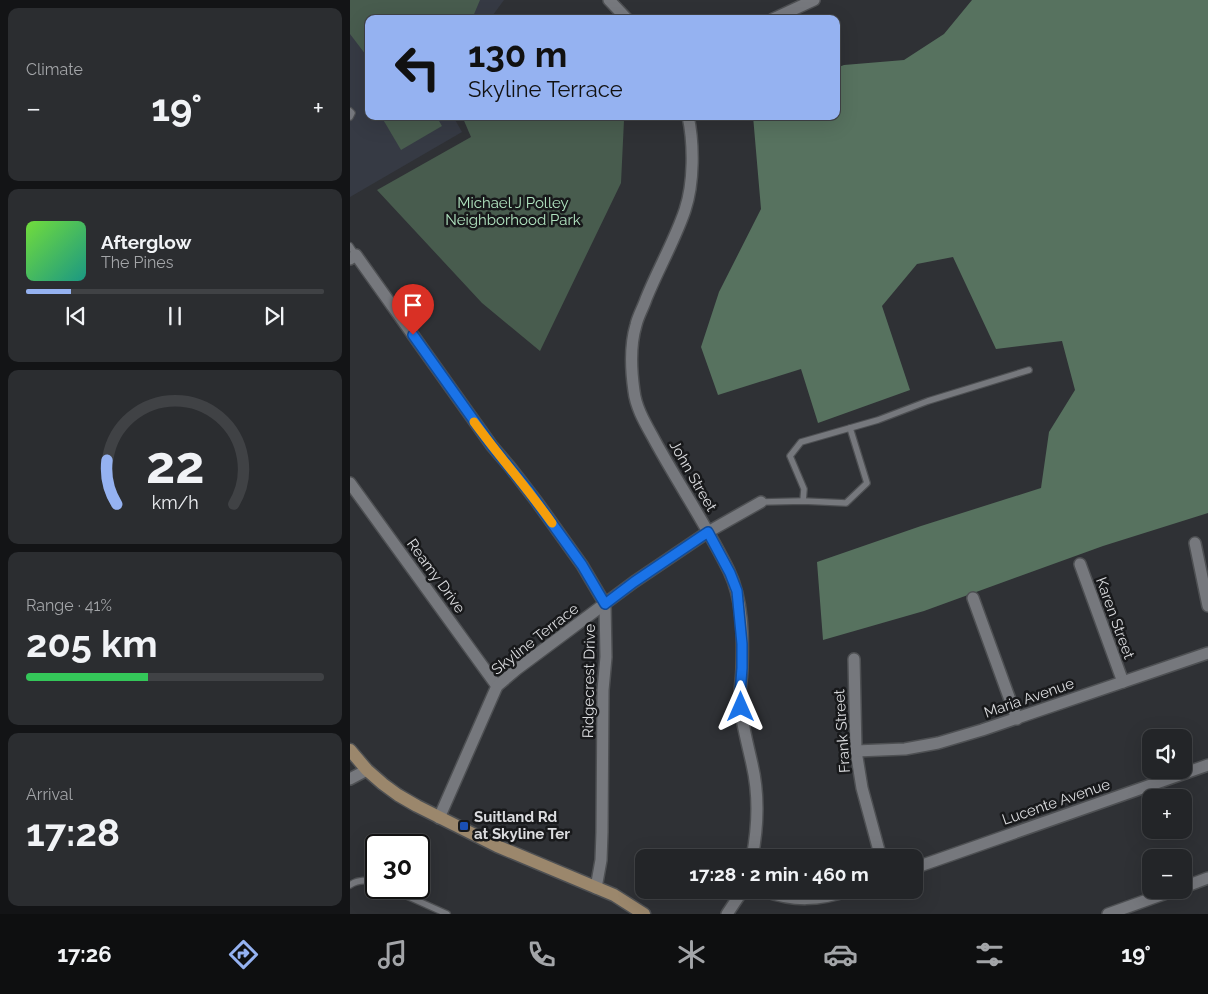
<!DOCTYPE html>
<html lang="en">
<head>
<meta charset="utf-8">
<style>
	body { margin:0; font-family:Raleway,sans-serif; background:#2b2d30; color:#f1f3f6; height:100vh; display:flex; flex-direction:column; font-size:19px; white-space:nowrap }
	* { box-sizing:border-box; margin:0 }
	p { font-size:16px; color:#a3a5a8 }
	.icon { flex:none; width:28px; height:28px; fill:none; stroke:currentColor; stroke-width:2; stroke-linecap:round; stroke-linejoin:round }
	.map { position:relative; flex:1; overflow:hidden }
	.drawer { display:flex; flex-direction:column; gap:8px; padding:8px; background:#131416; width:350px }
	.drawer>* { flex:none }
	.guide { position:absolute; left:15px; top:15px; width:475px; height:105px; border-radius:10px; box-shadow:0 5px 20px #0002,0 0 0 1px #404245; background:#95b2f1; color:#111; overflow:hidden }
	.tools { position:absolute; left:792px; top:729px; display:grid; gap:10px }
	.tools a { display:grid; place-items:center; width:50px; height:50px; border-radius:10px; background:#232528; box-shadow:0 5px 20px #0002,0 0 0 1px #404245; font-size:25px }
	.speed { position:absolute; left:15px; top:834px; display:flex; gap:10px; font-size:25px; font-weight:700; text-align:center }
	.speed>* { display:grid; place-content:center; width:65px; height:65px; border-radius:50%; background:#232528; box-shadow:0 5px 20px #0002,0 0 0 1px #404245; line-height:1 }
	.speed .limit { border:2px solid #111; border-radius:8px; background:#fff; color:#111 }
	.pin { position:absolute; display:grid; place-items:center; width:42px; height:42px; color:#fff; margin:-51px -21px; border-radius:50% 50% 50% 0; rotate:-45deg; box-shadow:0 0 5px #0007 }
	.pin .icon { rotate:45deg }
	.me { position:absolute; width:55px; margin:-28px; rotate:0deg; stroke-linejoin:round; filter:drop-shadow(0 0 4px #0008) }
	.turn { display:flex; align-items:center; gap:18px; height:105px; padding:0 20px; font-size:22px }
	.turn .icon { width:65px; height:65px; stroke-width:2.5 }
	.turn b { display:block; font-size:35px; line-height:42px }
	.big { font-size:38px; font-weight:700; line-height:1.1 }
	.drawer .widget { flex:1; display:flex; flex-direction:column; justify-content:center; gap:8px; min-width:0; padding:0 18px; border-radius:10px; background:#2b2d30 }
	.drawer .dial { align-items:center; gap:0 }
	.dial svg { height:130px; overflow:visible; fill:none; stroke:#404245; stroke-width:7; stroke-linecap:round; text-anchor:middle }
	.dial text { fill:#f1f3f6; stroke:none }
	.song { display:flex; align-items:center; gap:15px }
	.cover { width:60px; height:60px; border-radius:8px; background:linear-gradient(135deg,hsl(100 70% 55%),hsl(170 70% 35%)) }
	.played { height:5px; border-radius:2px; background:linear-gradient(90deg,#95b2f1 15%,#404245 15%) }
	.keys { display:flex; justify-content:space-around; direction:ltr }
	.heat { display:flex; justify-content:space-between; align-items:center; font-size:28px; direction:ltr }
	.charge { height:8px; border-radius:4px; background:linear-gradient(90deg,#34c759 41%,#404245 0) }
	.trip { position:absolute; left:285px; top:849px; width:288px; height:50px; border-radius:10px; background:#232528; box-shadow:0 5px 20px #0002,0 0 0 1px #404245; font-weight:700; line-height:50px; text-align:center }
	.tab-bar { display:flex; height:80px; justify-content:space-around; align-items:center; background:#0e0f10; color:#a3a5a8 }
	.tab-bar .icon { width:35px; height:35px }
	.tab-bar .active { color:#95b2f1 }
	.tab-bar b { font-size:22px; color:#f1f3f6 }
	main { display:flex; flex:1; min-height:0 }
	.map>svg:first-child { display:block }
	.built { fill:#363a44 }
	.green { fill:#485c4e }
	.forest { fill:#57725f }
	.lines { fill:none; stroke-linecap:round; stroke-linejoin:round }
	.lane-casing { stroke:#4e5053; stroke-width:8 }
	.street-casing { stroke:#4e5053; stroke-width:14 }
	.secondary-casing { stroke:#4e5053; stroke-width:15 }
	.lane { stroke:#76787d; stroke-width:5.5 }
	.street { stroke:#76787d; stroke-width:11 }
	.secondary { stroke:#9b876c; stroke-width:12 }
	.route-casing { stroke:#114b97; stroke-width:12 }
	.route { stroke:#1a73e8; stroke-width:9 }
	.slow { stroke:#f59e0b; stroke-width:9 }
	.transit-dot { fill:#1a4fb4; stroke:#18191b; stroke-width:2 }
	.labels { text-anchor:middle; dominant-baseline:central; stroke-width:5; stroke-linejoin:round; paint-order:stroke }
	.park-label { font-size:15px; fill:#b1e4c0; stroke:#18191b }
	.street-label { font-size:15px; fill:#dbdcdf; stroke:#18191b }
	.poi-label { font-size:15px; font-weight:bold; fill:#dbdcdf; stroke:#18191b; text-anchor:start }
</style>
</head>
<body>
<main>
<section class="drawer">
<div class="widget"><p>Climate</p>
<div class="heat"><a>−</a><b class="big">19°</b><a>+</a></div>
</div>
<div class="widget">
<div class="song"><i class="cover"></i><div><b>Afterglow</b><p>The Pines</p></div></div>
<div class="played"></div>
<div class="keys"><svg class="icon" aria-label="previous" viewBox="0 0 24 24"><path d="M18 5L8 12l10 7zM5 5v14"/></svg><svg class="icon" aria-label="pause" viewBox="0 0 24 24"><path d="M8 5v14M16 5v14"/></svg><svg class="icon" aria-label="next" viewBox="0 0 24 24"><path d="M6 5l10 7-10 7zM19 5v14"/></svg></div>
</div>
<div class="widget dial"><svg viewBox="0 0 100 80">
<path d="M14 69A42 42 0 1 1 86 69"/>
<path d="M14 69A42 42 0 0 1 8 42" stroke="#95b2f1"/>
<text x="50" y="56" font-size="32" font-weight="700">22</text>
<text x="50" y="72" font-size="11">km/h</text>
</svg></div>
<div class="widget"><p>Range · 41%</p><b class="big">205 km</b><div class="charge"></div></div>
<div class="widget"><p>Arrival</p><b class="big">17:28</b></div>
</section>
<div class="map">
<svg width="858" height="914" viewBox="0 0 858 914">
	<rect width="100%" height="100%" fill="#2f3135"/>
	<!-- built -->
	<path class="built" d="M0,0H154L140,19H19V116H103L112,132L0,197Z"/>
	<!-- green -->
	<g class="green">
		<path d="M0,0H130L122,19H19V52L16,55L0,34Z"/>
		<path d="M31,116H86L92,126L51,150Z"/>
		<path d="M112,116H271L274,120L271,183L190,351L132,303L27,190L121,137Z"/>
	</g>
	<!-- forest -->
	<path class="forest" d="M622,0H858V513L753,546L574,611L473,640L467,562L571,526L691,488L699,432L725,390L712,341L646,349L603,257L567,264L532,306L560,390L468,423L451,369L368,395L351,347L369,292L411,209L403,116H486V68L494,65L554,60L594,34Z"/>
	<g class="lines">
		<defs>
			<g id="lane">
				<path d="M0,111L2,113L0,117"/>
				<path d="M0,246L6,255"/>
				<path d="M453,501L454,489L440,456L451,442L528,420L578,401L679,370"/>
				<path d="M411,502L453,501L496,503L517,483L500,428"/>
				<path d="M0,885C8,879 17,880 26,882"/>
				<path d="M39,888L97,914"/>
			</g>
			<g id="street">
				<path d="M259,0L277,19"/>
				<path d="M423,19L464,0"/>
				<path d="M338,116C344,144 344,183 335,210C325,240 308,269 296,299C293,308 288,316 286,325C280,345 281,370 284,391C286,409 297,426 305,441C329,485 357,526 379,571C393,600 393,636 392,667C392,676 390,686 390,695C390,718 397,741 402,764C409,794 408,827 402,858"/>
				<path d="M0,259L6,255L142,446L160,467L187,502L232,565L255,604L256,657L253,690L252,832L251,860L246,888"/>
				<path d="M0,483L147,686"/>
				<path d="M845,543L858,606"/>
				<path d="M730,564L773,682"/>
				<path d="M623,598L667,719"/>
				<path d="M504,659L506,751L512,788L531,858"/>
				<path d="M506,751L555,749L588,743L632,730L858,653"/>
				<path d="M0,779L17,770"/>
				<path d="M89,818L147,686L167,669L284,582L358,532L411,502"/>
				<path d="M564,868L858,765"/>
				<path d="M834,887L858,878"/>
				<path d="M412,890C443,902 469,901 500,890"/>
				<path d="M377,914L393,890"/>
				<path d="M758,914L825,890"/>
			</g>
			<path id="secondary" d="M0,750L17,770L33,784L48,795L67,806L147,846L264,895L294,914"/>
		</defs>
		<!-- lane casing -->
		<use href="#lane" class="lane-casing"/>
		<!-- street casing -->
		<use href="#street" class="street-casing"/>
		<!-- secondary casing -->
		<use href="#secondary" class="secondary-casing"/>
		<!-- lane -->
		<use href="#lane" class="lane"/>
		<!-- street -->
		<use href="#street" class="street"/>
		<!-- secondary -->
		<use href="#secondary" class="secondary"/>
	</g>
	<g class="lines">
		<defs>
			<path id="route" d="M63,335L142,446L178,490L232,565L255,604L284,582L358,532L380,573L387,591L392,644V668L390,694L391,707"/>
		</defs>
		<!-- route casing -->
		<use href="#route" class="route-casing"/>
		<!-- route -->
		<use href="#route" class="route"/>
		<!-- slow -->
		<path class="slow" d="M124,422C149,456 177,488 202,523"/>
	</g>
	<!-- markers -->
	<rect class="transit-dot" x="109" y="821" width="10" height="10" rx="2.5"/>
	<g class="labels">
		<!-- park labels -->
		<g class="park-label">
			<text x="163" y="203">Michael J Polley<tspan x="163" dy="17">Neighborhood Park</tspan></text>
		</g>
		<!-- street labels -->
		<g class="street-label">
			<text transform="translate(343 476) rotate(60)">John Street</text>
			<text transform="translate(86 576) rotate(54)">Reamy Drive</text>
			<text transform="translate(765 618) rotate(70)">Karen Street</text>
			<text transform="translate(185 639) rotate(-38)">Skyline Terrace</text>
			<text transform="translate(239 681) rotate(-89)">Ridgecrest Drive</text>
			<text transform="translate(679 698) rotate(-19)">Maria Avenue</text>
			<text transform="translate(492 731) rotate(-94)">Frank Street</text>
			<text transform="translate(706 802) rotate(-19)">Lucente Avenue</text>
		</g>
		<!-- poi labels -->
		<g class="poi-label">
			<text x="124" y="817">Suitland Rd<tspan x="124" dy="17">at Skyline Ter</tspan></text>
		</g>
	</g>
</svg>
<div class="tools">
<a><svg class="icon" aria-label="sound" viewBox="0 0 24 24"><path d="M4 9h4l5-4v14l-5-4H4zM17 9q2 3 0 6"/></svg></a>
<a>+</a>
<a>−</a>
</div>
<div class="speed"><div class="limit">30</div></div>
<div class="pin" style="left:63px;top:335px;background:#d93025"><svg class="icon" aria-label="arrive" viewBox="0 0 24 24"><path d="M6 21V4h12l-3 4 3 4H6"/></svg></div>
<svg class="me" style="left:391px;top:707px" viewBox="-20 -20 40 40"><path d="M0-17L14 15 0 8-14 15z" fill="#1a73e8" stroke="#fff" stroke-width="4"/></svg>
<div class="trip">17:28 · 2 min · 460 m</div>
<div class="guide">
<div class="turn"><svg class="icon" aria-label="left" viewBox="0 0 24 24"><path d="M17 20v-9H6M10 6l-5 5 5 5"/></svg><div><b>130 m</b>Skyline Terrace</div></div>
</div>
</div>
</main>
<nav class="tab-bar">
<b>17:26</b>
<svg class="icon active" aria-label="directions" viewBox="0 0 24 24"><path d="M12 3l9 9-9 9-9-9zM9 14v-3h6M13 9l2 2-2 2"/></svg>
<svg class="icon" aria-label="music" viewBox="0 0 24 24"><path d="M9 18V5l10-2v13"/><circle cx="6" cy="18" r="3"/><circle cx="16" cy="16" r="3"/></svg>
<svg class="icon" aria-label="phone" viewBox="0 0 24 24"><path d="M5 4h4l2 5-3 2q2 4 5 5l2-3 5 2v4C11 20 4 13 5 4z"/></svg>
<svg class="icon" aria-label="climate" viewBox="0 0 24 24"><path d="M12 3v18M4 7l16 10M4 17L20 7"/></svg>
<svg class="icon" aria-label="car" viewBox="0 0 24 24"><path d="M5 17H2v-5l4-1 3-4h7l3 4 3 1v5h-3M9 17h6M6 11h13"/><circle cx="7" cy="17" r="2"/><circle cx="17" cy="17" r="2"/></svg>
<svg class="icon" aria-label="filters" viewBox="0 0 24 24"><path d="M4 7h16M4 17h16"/><circle cx="9" cy="7" r="2"/><circle cx="15" cy="17" r="2"/></svg>
<b>19°</b>
</nav>
</body>
</html>
